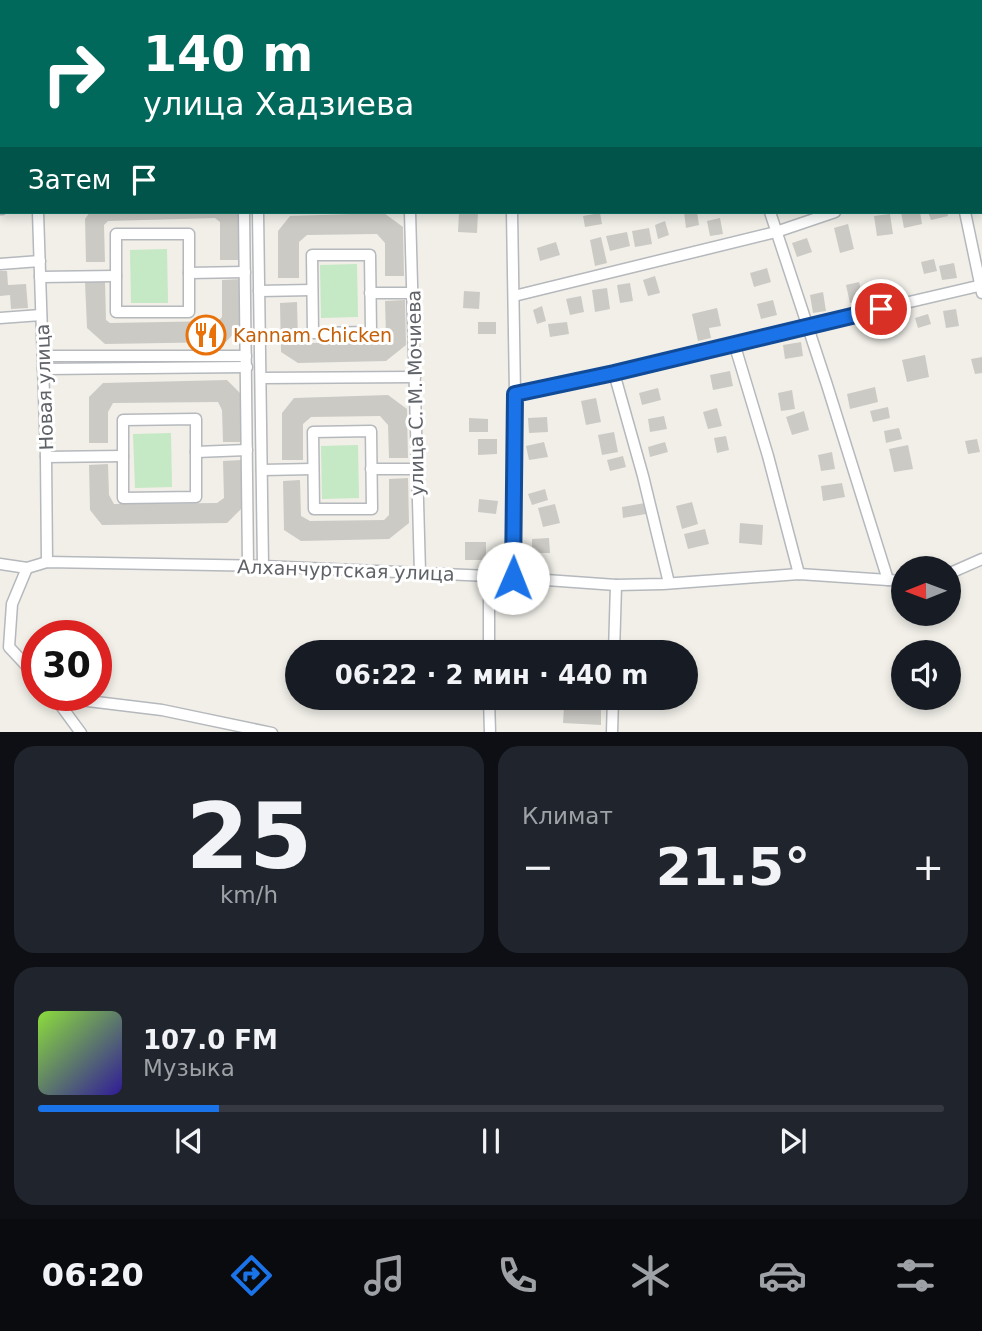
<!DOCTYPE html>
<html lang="ru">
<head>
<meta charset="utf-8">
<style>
	body { margin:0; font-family:"DejaVu Sans",sans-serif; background:#20242c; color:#f1f3f6; height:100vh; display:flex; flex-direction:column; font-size:26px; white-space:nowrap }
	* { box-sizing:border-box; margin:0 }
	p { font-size:23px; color:#9ea1a6 }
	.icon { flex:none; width:38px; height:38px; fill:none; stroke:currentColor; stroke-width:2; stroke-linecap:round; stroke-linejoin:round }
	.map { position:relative; height:732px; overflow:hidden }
	.side { display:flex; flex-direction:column; gap:14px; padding:14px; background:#0d0f14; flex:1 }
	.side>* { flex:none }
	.guide { position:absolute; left:0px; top:0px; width:984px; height:214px; box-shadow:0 4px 10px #0003; background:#00695c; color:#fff; overflow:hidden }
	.needle { width:46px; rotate:269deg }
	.controls { position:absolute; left:891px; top:556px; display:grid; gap:14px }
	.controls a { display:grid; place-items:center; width:70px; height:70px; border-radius:50%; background:#171b24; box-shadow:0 4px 10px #0003; font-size:35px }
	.speed { position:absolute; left:21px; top:620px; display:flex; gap:14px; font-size:35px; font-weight:700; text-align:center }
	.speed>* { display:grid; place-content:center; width:91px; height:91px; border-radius:50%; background:#171b24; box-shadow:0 4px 10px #0003; line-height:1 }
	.speed .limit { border:10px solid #d22; background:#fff; color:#111 }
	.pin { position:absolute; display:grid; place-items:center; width:60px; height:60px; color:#fff; margin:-30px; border:4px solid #fff; border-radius:50%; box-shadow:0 2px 7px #0007 }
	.me { position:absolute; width:77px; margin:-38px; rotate:1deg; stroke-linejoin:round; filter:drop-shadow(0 0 5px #0008) }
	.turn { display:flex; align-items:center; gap:24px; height:147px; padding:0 28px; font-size:32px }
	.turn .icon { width:91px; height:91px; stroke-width:2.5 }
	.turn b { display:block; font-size:49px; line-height:60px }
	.then { display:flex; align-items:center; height:66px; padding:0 28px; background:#0003; gap:14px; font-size:26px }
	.big { font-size:52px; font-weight:600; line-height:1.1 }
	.side .tile { flex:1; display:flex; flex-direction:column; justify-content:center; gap:10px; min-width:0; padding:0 24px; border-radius:21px; background:#20242c }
	.side .dial { align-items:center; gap:0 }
	.dial b { font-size:91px; line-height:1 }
	.song { display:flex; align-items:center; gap:21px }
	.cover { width:84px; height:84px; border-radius:10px; background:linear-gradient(135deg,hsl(90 70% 55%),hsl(250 70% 35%)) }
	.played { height:7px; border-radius:4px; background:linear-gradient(90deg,#1a73e8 20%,#363941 20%) }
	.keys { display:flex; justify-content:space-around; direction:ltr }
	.heat { display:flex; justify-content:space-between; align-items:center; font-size:38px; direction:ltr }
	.side .tiles { flex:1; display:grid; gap:14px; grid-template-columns:1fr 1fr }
	.tile:last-child { grid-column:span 2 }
	.trip { position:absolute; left:285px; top:640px; width:413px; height:70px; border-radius:35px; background:#171b24; box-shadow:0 4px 10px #0003; font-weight:600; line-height:70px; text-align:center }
	.dock { display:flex; height:112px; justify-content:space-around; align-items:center; background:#090b0e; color:#9ea1a6 }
	.dock .icon { width:49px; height:49px }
	.dock .current { color:#1a73e8 }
	.dock b { font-size:32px; color:#f1f3f6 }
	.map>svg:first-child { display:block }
	.green { fill:#c5e8c5 }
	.building { fill:#cccac5 }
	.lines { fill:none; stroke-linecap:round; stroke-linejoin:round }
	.minor-casing { stroke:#b5b8bc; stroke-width:13 }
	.minor { stroke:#fff; stroke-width:10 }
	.route-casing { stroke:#114b97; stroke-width:18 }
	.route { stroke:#1a73e8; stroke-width:12 }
	.labels { text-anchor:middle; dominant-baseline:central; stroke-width:6; stroke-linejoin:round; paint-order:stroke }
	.food-label { font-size:19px; fill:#c56008; stroke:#fff; text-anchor:start }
	.street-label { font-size:19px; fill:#5f6368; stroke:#fff }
</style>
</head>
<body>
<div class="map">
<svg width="982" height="733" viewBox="0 0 982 733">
	<rect width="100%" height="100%" fill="#f1efe8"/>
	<!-- green -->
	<g class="green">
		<rect x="249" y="0" width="133" height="2"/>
		<path d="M167,249L168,303H131L130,250Z"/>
		<path d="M357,264L358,317L321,318L320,265Z"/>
		<path d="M171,433L172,487L135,488L133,434Z"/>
		<path d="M358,445L359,498L322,499L321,446Z"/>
	</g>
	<!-- building -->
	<g class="building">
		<path d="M90,212H240L242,260H220V222L215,218L108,221L104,225L105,262H86L85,219Z"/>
		<path d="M459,212H478L477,233L458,232Z"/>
		<path d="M684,212H697L699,225L686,228Z"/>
		<path d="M901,212H920L922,224L904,228Z"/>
		<path d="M928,212H947L948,216L931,220Z"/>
		<path d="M384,213L403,227L404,276H385V243L377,234L307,235L299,242V278H278V231L290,216Z"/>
		<path d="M600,213L602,224L585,227L583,216Z"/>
		<path d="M890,214L893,234L877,236L874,216Z"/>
		<path d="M720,218L723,234L710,236L707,221Z"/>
		<path d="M665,221L669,235L658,239L655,225Z"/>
		<path d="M848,224L854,249L840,253L834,228Z"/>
		<path d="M649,228L652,244L635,247L632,231Z"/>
		<path d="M627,232L630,246L610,251L606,236Z"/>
		<path d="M601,237L607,263L595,266L590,240Z"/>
		<path d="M807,238L812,252L797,257L792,243Z"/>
		<path d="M556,242L560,255L540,261L537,248Z"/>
		<path d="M934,259L937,271L924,274L921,262Z"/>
		<path d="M954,263L957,278L942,280L939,266Z"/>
		<path d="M767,268L771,282L754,287L750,273Z"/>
		<path d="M0,271H7L8,285L26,284L28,308L11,309L10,295L0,296Z"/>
		<path d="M655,276L660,293L648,296L643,280Z"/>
		<path d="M242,279L243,323L226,342L105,344L87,328L85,282L105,281L106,320L110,323L218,321L222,317V280Z"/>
		<path d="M859,282L864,300L850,303L846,285Z"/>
		<path d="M630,283L633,301L620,303L617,285Z"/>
		<path d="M607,288L610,309L595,312L592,290Z"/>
		<path d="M464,291L480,292L479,309L463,308Z"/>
		<path d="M823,292L826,311L813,313L810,295Z"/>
		<path d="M581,296L584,312L570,315L566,299Z"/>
		<path d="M405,300L406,345L386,361L298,363L281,352L280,303L297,302L298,338L307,343L381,342L386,337L385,301Z"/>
		<path d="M773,300L777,315L761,319L757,304Z"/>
		<path d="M542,306L546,321L537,324L533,310Z"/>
		<path d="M717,308L721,326L709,328L711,338L698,341L692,314Z"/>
		<path d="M956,309L959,326L946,328L943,311Z"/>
		<path d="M928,314L931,324L918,328L915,318Z"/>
		<rect x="478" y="322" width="18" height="12"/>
		<path d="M567,322L569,334L550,337L548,324Z"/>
		<path d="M801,342L803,356L785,359L783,345Z"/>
		<path d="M925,355L929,377L907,382L902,360Z"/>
		<path d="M982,357V373L975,374L971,359Z"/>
		<path d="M730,371L733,386L713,390L710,375Z"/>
		<path d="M227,380L240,393L241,442H223L222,410L218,402L113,403L108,412V443H89V397L103,383Z"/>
		<path d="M875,387L878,402L850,409L847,394Z"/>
		<path d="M658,388L661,400L642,405L639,393Z"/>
		<path d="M792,390L795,409L781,411L778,393Z"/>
		<path d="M388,395L407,409L408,458H389L388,425L380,416L311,417L303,424V460H282V413L294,398Z"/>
		<path d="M596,398L601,422L586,425L581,401Z"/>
		<path d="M888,407L890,418L873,422L870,411Z"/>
		<path d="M717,408L722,426L708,429L703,412Z"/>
		<path d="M804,411L809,430L792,435L786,417Z"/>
		<path d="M664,416L667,429L650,432L648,419Z"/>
		<path d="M547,417L548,432L529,433L528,418Z"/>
		<path d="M469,418L488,419V432H469Z"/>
		<path d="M899,428L902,439L886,443L884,431Z"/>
		<path d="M614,432L618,452L602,455L598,435Z"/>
		<path d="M726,436L729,450L717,453L714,438Z"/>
		<path d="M478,439H497V454L478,455Z"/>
		<path d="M977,439L980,452L968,454L965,441Z"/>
		<path d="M544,442L548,457L529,460L526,446Z"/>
		<path d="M665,442L668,452L650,457L648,447Z"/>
		<path d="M908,445L913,469L894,472L889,449Z"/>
		<path d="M832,452L835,469L821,471L818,455Z"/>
		<path d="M623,456L626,467L610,471L607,460Z"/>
		<path d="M241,460V509L227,523L102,525L90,510L89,465L108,464L109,495L114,504L217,503L224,498L223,461Z"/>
		<path d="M408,478L409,523L389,539L301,541L284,530L283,481L300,480L301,516L310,521L384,520L389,515V479Z"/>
		<path d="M842,483L845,497L823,501L821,486Z"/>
		<path d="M545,489L548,500L532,505L528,494Z"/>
		<path d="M479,499L498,501L496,514L478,512Z"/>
		<path d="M692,502L698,524L682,529L676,506Z"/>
		<path d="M645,503L646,514L623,518L622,507Z"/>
		<path d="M555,504L560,523L543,527L538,508Z"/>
		<path d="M740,523L763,525L762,545L739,543Z"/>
		<path d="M705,529L709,544L688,549L684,534Z"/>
		<path d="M549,538L550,553H532V539Z"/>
		<rect x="465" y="542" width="21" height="18"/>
		<path d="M564,707L601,709V725L563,723Z"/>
	</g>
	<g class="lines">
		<defs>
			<g id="minor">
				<path d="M16,0L17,2"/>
				<path d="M212,0L213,2"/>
				<path d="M405,0V2"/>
				<path d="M503,0V2"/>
				<path d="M596,0L597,2"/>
				<path d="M708,0V2"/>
				<path d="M781,0V2"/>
				<path d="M910,0L911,2"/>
				<path d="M100,2L103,0"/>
				<path d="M166,2L170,0"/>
				<path d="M821,2L828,0"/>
				<path d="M0,33H2"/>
				<path d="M0,81H2"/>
				<path d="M0,209H2"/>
				<path d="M38,212L46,457L47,562"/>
				<path d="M244,212L248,566"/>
				<path d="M258,212L263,566"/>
				<path d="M410,212L420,573"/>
				<path d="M512,212L515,394L514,578"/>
				<path d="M770,212L827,385L888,580"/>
				<path d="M965,212L982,293"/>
				<rect x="116" y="234" width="73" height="78"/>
				<path d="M312,255H370L371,332L313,333Z"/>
				<path d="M0,264L40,261"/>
				<path d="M189,273L245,272"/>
				<path d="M40,277L116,276"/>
				<path d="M259,291L312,290"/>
				<path d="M370,293H412"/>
				<path d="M514,296L776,232L835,212"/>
				<path d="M0,318L41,315"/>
				<path d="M734,343L768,456L799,574"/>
				<path d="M43,356H246"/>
				<path d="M43,369L247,367"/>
				<path d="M614,373L643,476L669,583"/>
				<path d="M261,378L415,377"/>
				<path d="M515,394L614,373L734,343L982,285"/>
				<path d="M196,419V497L123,498V420Z"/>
				<path d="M371,431L372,509H314L313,432Z"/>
				<path d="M196,452L247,450"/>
				<path d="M46,457L123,456"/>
				<path d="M371,469H417"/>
				<path d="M262,470L313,469"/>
				<path d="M0,564L27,568L47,562L263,566L489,576L616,585L663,584L799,574L903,581"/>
				<path d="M27,568L12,604L9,647L37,677"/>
				<path d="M948,574L982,559"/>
				<path d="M489,653V576"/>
				<path d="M614,653L616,585"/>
				<path d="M53,695L81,733"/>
				<path d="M55,697L162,710L272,733"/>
				<path d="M489,698L490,733"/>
				<path d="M612,733L613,698"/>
			</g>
		</defs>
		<!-- minor casing -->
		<use href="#minor" class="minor-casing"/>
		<!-- minor -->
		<use href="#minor" class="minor"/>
	</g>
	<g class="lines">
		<defs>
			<path id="route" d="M513,578L515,394L614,373L881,309"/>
		</defs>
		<!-- route casing -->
		<use href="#route" class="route-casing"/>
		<!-- route -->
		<use href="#route" class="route"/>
	</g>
	<!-- icons -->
	<defs>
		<symbol id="restaurant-ring" viewBox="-11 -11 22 22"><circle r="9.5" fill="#fff" stroke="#e8710a" stroke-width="1.5"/><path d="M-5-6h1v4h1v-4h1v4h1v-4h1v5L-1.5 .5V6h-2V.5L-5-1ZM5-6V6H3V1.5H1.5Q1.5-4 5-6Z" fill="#e8710a"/></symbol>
	</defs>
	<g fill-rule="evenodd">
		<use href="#restaurant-ring" x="184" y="313" width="44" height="44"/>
	</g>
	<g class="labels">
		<!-- food labels -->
		<g class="food-label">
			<text x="233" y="335">Kannam Chicken</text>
		</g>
		<!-- street labels -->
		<g class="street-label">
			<text transform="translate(44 387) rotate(-92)">Новая улица</text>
			<text transform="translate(415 393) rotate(-91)">улица С. М. Мочиева</text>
			<text transform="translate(346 570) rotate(2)">Алханчуртская улица</text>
		</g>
	</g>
</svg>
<div class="controls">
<a><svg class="needle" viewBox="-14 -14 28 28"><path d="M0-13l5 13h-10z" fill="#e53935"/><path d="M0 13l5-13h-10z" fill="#9ea1a6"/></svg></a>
<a><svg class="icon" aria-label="sound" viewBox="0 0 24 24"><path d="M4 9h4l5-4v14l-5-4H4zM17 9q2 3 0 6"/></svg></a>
</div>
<div class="speed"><div class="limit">30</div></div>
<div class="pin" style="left:881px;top:309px;background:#d93025"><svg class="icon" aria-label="arrive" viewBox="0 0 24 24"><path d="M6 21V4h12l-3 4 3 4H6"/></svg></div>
<svg class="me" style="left:513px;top:578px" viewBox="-20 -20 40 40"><circle r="19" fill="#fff"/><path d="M0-13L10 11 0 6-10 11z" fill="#1a73e8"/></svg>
<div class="trip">06:22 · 2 мин · 440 m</div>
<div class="guide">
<div class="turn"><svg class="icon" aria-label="right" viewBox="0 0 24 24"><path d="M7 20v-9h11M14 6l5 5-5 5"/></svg><div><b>140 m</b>улица Хадзиева</div></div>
<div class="then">Затем<svg class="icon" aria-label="arrive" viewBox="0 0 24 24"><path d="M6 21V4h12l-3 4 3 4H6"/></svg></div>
</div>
</div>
<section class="side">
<div class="tiles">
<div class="tile dial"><b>25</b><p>km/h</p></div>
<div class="tile"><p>Климат</p>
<div class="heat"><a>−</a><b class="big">21.5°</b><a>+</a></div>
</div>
<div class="tile">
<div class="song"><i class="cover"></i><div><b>107.0 FM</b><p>Музыка</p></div></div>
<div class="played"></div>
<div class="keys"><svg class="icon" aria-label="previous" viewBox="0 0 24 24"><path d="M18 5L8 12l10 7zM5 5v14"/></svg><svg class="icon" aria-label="pause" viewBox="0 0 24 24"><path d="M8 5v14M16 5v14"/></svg><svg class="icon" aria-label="next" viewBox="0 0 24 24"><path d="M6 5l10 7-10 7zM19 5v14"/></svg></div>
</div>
</div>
</section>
<nav class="dock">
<b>06:20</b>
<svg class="icon current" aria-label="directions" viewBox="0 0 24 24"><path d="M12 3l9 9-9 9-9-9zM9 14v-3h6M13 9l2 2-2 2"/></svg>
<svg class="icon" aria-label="music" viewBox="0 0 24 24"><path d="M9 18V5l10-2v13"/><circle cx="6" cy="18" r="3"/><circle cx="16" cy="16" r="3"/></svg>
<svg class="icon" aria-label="phone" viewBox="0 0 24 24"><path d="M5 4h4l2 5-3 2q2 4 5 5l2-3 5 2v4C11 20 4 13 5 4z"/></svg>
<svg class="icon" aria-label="climate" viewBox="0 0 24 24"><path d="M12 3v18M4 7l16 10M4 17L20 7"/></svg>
<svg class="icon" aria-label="car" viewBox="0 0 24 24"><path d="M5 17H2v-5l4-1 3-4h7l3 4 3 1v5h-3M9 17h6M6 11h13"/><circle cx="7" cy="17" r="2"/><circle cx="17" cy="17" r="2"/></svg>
<svg class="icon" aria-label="filters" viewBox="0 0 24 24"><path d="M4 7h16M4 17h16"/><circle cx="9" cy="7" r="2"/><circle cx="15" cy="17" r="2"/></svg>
</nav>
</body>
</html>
